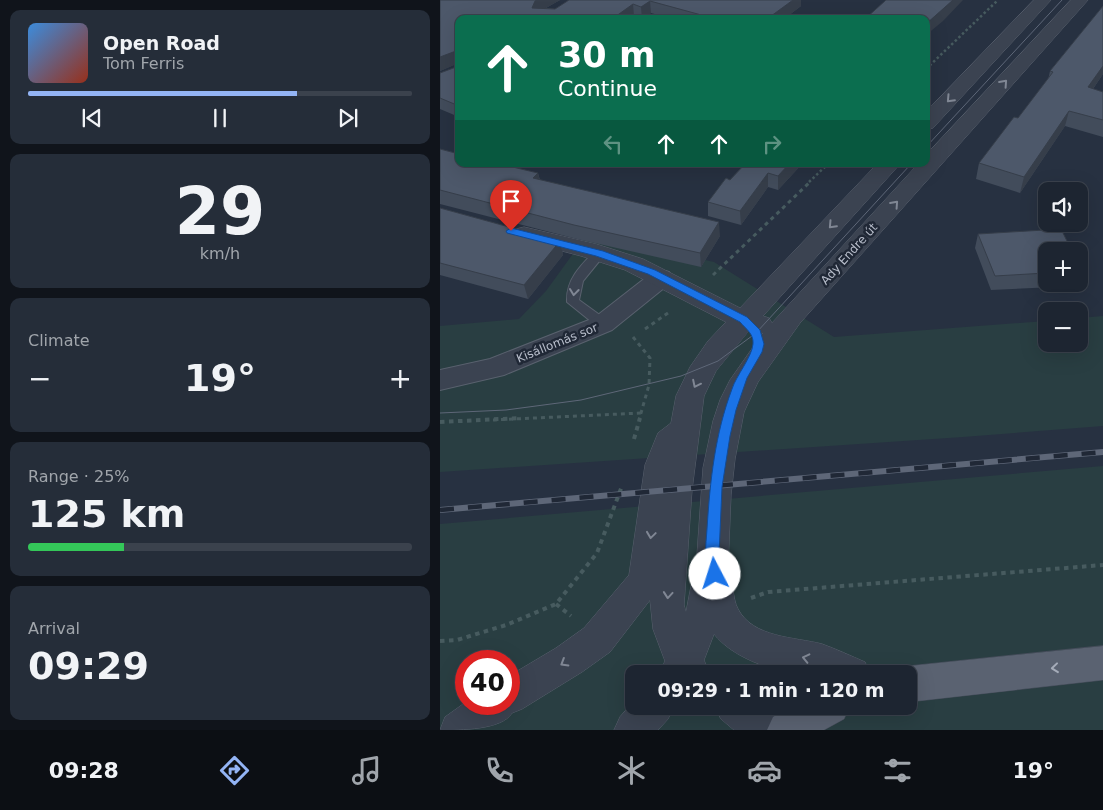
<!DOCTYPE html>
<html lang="en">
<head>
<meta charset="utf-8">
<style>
	body { margin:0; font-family:"DejaVu Sans",sans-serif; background:#252d39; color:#f1f3f6; height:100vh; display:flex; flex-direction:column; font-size:19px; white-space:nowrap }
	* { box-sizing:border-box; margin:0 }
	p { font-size:16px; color:#a0a5ab }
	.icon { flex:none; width:28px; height:28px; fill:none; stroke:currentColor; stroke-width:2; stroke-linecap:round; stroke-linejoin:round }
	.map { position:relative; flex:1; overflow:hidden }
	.sheet { display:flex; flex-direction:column; gap:10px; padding:10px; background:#10141b; width:440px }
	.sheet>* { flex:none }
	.banner { position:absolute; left:15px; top:15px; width:475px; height:152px; border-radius:10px; box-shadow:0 5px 20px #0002,0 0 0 1px #3b424d; background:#0b6e4f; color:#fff; overflow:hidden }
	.controls { position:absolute; left:598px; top:182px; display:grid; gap:10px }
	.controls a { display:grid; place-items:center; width:50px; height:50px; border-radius:10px; background:#1d2531; box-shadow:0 5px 20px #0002,0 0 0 1px #3b424d; font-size:25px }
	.speed { position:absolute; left:15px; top:650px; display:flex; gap:10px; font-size:25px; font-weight:700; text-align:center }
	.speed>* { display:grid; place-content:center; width:65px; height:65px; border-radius:50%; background:#1d2531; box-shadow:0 5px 20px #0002,0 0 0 1px #3b424d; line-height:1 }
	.speed .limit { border:8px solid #d22; background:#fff; color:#111 }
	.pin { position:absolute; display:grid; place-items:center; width:42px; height:42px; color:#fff; margin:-51px -21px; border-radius:50% 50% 50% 0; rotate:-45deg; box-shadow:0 0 5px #0007 }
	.pin .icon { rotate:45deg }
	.me { position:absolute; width:55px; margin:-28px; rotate:355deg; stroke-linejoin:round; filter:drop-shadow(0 0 4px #0008) }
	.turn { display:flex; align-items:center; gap:18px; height:105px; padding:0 20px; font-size:22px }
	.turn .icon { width:65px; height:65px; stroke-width:2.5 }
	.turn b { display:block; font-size:35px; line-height:42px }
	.lanes { display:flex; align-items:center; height:48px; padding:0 20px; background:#0003; justify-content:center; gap:25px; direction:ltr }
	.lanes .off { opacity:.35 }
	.big { font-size:38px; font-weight:800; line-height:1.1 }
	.sheet .widget { flex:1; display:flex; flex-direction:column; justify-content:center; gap:8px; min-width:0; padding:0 18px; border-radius:10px; background:#252d39 }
	.sheet .dial { align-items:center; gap:0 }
	.dial b { font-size:65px; line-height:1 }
	.song { display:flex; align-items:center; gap:15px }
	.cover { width:60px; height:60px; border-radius:8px; background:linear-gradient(135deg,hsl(210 70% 55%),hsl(10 70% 35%)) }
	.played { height:5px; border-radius:2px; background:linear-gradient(90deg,#93b4f5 70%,#3b424d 70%) }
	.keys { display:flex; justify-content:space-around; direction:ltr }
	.heat { display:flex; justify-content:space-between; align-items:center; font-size:28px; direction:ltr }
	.charge { height:8px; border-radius:4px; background:linear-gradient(90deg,#34c759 25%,#3b424d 0) }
	.trip { position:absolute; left:185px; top:665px; width:292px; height:50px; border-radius:10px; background:#1d2531; box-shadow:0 5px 20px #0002,0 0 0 1px #3b424d; font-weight:800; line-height:50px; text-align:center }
	.menu { display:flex; height:80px; justify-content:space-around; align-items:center; background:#0c0f14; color:#a0a5ab }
	.menu .icon { width:35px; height:35px }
	.menu .on { color:#93b4f5 }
	.menu b { font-size:22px; color:#f1f3f6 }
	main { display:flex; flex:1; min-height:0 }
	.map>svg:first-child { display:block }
	.green { fill:#293e42; fill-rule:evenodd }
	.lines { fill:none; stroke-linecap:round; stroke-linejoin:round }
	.service-casing { stroke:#59616e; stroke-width:2 }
	.minor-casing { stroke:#59616e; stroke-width:2 }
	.tertiary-casing { stroke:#59616e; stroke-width:1 }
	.primary-casing { stroke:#454c5a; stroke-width:1 }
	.path-far2 { stroke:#475b5f; stroke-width:2.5; stroke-dasharray:2.5 2.5; stroke-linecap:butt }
	.path-far1 { stroke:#475b5f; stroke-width:3; stroke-dasharray:4 4; stroke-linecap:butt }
	.path { stroke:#475b5f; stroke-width:4; stroke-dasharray:4.5 4.5; stroke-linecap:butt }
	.service { fill:#3b4351; fill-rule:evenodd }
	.minor { fill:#3b4351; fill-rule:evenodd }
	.tertiary { fill:#3b4351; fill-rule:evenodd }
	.primary { fill:#5a6271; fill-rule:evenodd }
	.tram { stroke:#5e6778; stroke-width:1 }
	.rail-casing { stroke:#5e6778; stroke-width:6 }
	.rail { stroke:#202836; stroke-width:4.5; stroke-dasharray:14; stroke-linecap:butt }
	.wall { fill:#424c5b }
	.shaded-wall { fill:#363e4a }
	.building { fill:#4d586a; stroke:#363e4a }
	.oneway { stroke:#808794 }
	.oneway2 { stroke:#a5acb9 }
	.route { fill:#1a73e8; stroke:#114b97 }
	.labels { text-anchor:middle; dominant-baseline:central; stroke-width:5; stroke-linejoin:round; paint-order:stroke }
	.street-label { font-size:12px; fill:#b8becb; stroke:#202836 }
</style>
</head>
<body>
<main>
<section class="sheet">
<div class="widget">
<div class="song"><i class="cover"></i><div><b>Open Road</b><p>Tom Ferris</p></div></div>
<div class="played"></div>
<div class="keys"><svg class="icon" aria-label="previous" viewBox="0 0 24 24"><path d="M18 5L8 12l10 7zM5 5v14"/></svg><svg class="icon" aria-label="pause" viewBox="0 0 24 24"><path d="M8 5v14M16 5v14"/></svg><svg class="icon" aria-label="next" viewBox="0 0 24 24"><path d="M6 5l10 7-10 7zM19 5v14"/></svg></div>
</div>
<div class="widget dial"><b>29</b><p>km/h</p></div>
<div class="widget"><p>Climate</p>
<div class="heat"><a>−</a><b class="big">19°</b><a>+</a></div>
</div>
<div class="widget"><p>Range · 25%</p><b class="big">125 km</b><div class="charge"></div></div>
<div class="widget"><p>Arrival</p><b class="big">09:29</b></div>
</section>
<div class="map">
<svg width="663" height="730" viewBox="0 0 663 730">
	<rect width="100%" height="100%" fill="#273141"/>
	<!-- green -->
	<g class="green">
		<path d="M148,233L274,262L394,337L606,321V344H639V318L663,316V426L523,437L0,472V326L79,319L106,291Z"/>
		<path d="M663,466V730H0V524ZM26,661H69V704H26ZM194,674H469V706H194Z"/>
	</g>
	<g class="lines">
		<defs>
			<path id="service" d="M159,250L165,254L143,281L139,300L168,321L170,324L168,327H158L127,302C126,280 140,266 155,251Z"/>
			<path id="minor" d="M221,270L229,272L233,278L229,284L172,330L64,375L0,390V370L50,359L154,318L213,272Z"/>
			<g id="tertiary">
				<path d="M594,0H611L493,128L486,130V112Z"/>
				<path d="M631,0H648L360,323L318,382L304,412L295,459L291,495L288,568C294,582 292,598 298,609C313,638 355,637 382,644C396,649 411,656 425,662L430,674C407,674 383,676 360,674C331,671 292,657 274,634L264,660L268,670L267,674H219L225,661L213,629L210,600L170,652L142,672L82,709L72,713C62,730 20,730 0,730L5,717L26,702L69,704V676L116,648L144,628L189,575L205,465L218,433L231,423L236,396L250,367L268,341L286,322L185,270L141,256L76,239L72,234L76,229L84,227L156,244L203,259L300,308L437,164H460L323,316L329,318L332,323L478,164H486V155ZM309,331L323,333L290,380L280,400L273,421L263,468L257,555L246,612L244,605L252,490L264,396L276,371Z"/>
				<path d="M194,701V706H234L228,719L218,730H174L180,717Z"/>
				<path d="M275,706C306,706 328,697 342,730H294L281,719Z"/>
			</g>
			<g id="primary">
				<path d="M663,646V680L469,702V674H455L456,671L469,666Z"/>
				<path d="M352,706H410L404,719L384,730H327L333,717Z"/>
			</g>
		</defs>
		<!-- service casing -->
		<use href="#service" class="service-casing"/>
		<!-- minor casing -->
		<use href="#minor" class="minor-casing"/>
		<!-- tertiary casing -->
		<use href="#tertiary" class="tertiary-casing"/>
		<!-- primary casing -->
		<use href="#primary" class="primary-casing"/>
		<!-- path-far2 -->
		<g class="path-far2">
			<path d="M486,69L558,0"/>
			<path d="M369,182L388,164"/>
		</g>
		<!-- path-far1 -->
		<g class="path-far1">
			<path d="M273,275L371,181"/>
			<path d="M205,329L228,313"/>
			<path d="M193,337L210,358L209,385L199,420"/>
			<path d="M53,420L201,413"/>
		</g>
		<!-- path -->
		<g class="path">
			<path d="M0,422L81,418"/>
			<path d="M194,439L200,418"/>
			<path d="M311,598L328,592L663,565"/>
			<path d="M116,604L131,616"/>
			<path d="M0,641L17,640L66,625L116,604L157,553L182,486"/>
		</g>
		<!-- service -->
		<use href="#service" class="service"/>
		<!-- minor -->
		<use href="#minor" class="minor"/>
		<!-- tertiary -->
		<use href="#tertiary" class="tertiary"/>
		<!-- primary -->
		<use href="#primary" class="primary"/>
		<!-- tram -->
		<g class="tram">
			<path d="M486,147L622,0"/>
			<path d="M0,413L66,410L141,400L241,376L278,361L316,333L471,164"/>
		</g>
		<defs>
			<path id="rail" d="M0,510L663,452"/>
		</defs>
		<!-- rail casing -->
		<use href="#rail" class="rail-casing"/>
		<!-- rail -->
		<use href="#rail" class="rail"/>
	</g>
	<!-- wall -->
	<g class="wall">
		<path d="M0,0H120L106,8L115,9L129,0H361V6L344,19H233L211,13L202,19L194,16L191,19H19V117L0,109V73L16,67V64L0,71Z"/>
		<path d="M663,6V74L653,89L663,92V137L625,126L580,193L536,179L539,163L578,118L608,80L610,71Z"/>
		<path d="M0,149L98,173L100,180L280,236L261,267L137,239L0,204Z"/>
		<path d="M305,164H362L338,190L328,187L301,225L268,216V202Z"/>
		<path d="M0,208L120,241L123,255L88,299L0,275Z"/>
		<path d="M538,234L606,251V284H638L637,286L551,290L535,248Z"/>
		<path d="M639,265L642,271L639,281Z"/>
	</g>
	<!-- shaded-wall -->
	<g class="shaded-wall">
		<path d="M97,0H120L97,13L92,8L95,1Z"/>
		<path d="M353,0H361V6L344,19H327Z"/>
		<path d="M513,0H523L503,21L486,35V24Z"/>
		<path d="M210,1L211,13L202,19L201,7Z"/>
		<path d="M193,4L194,16L191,19H172Z"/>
		<path d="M16,51L19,63L0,71V57Z"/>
		<path d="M663,66V74L643,103L648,87Z"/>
		<path d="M629,111L625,126L580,193L584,177Z"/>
		<path d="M349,164H362L338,190V176Z"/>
		<path d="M98,173L101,187L93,178Z"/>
		<path d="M328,173V187L301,225L300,211Z"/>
		<path d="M279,222L280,236L261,267L260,253Z"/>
		<path d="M120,241L123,255L88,299L84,285Z"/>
	</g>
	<!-- building -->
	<g class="building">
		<path d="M0,0H97L95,1L92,8L115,9L129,0H353L327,19H276L210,1L201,7L193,4L172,19H19V106L0,98V73L16,67V51L0,57Z"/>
		<path d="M446,0H513L486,24V19H425Z"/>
		<path d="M663,6V66L648,87L663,92V120L629,111L584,177L539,163L574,117L578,118L613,72L610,71Z"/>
		<path d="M0,149L19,154V164H60L98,173L93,178L279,222L260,253L134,225L0,190Z"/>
		<path d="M305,164H349L338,176L328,173L300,211L268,202L286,178L290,180Z"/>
		<path d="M0,208L120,241L84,285L0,263Z"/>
		<path d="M621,229L632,251H606V273L555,276L538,234Z"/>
		<path d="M639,265L642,271L639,272Z"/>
	</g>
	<!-- one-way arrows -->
	<defs><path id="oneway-chevron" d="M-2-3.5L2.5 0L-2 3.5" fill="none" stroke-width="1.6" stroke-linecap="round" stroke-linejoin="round" transform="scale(1.25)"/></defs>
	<g class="oneway">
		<use href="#oneway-chevron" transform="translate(564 83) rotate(-48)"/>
		<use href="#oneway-chevron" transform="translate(510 99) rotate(133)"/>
		<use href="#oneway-chevron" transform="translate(455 204) rotate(-48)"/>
		<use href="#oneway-chevron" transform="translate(392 225) rotate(133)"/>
		<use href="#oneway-chevron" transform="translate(134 292) rotate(97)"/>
		<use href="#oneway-chevron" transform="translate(256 384) rotate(116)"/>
		<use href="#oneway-chevron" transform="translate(211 535) rotate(98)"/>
		<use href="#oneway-chevron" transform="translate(228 595) rotate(95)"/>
		<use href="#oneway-chevron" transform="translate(366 658) rotate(-167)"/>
		<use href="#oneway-chevron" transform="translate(124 663) rotate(149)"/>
	</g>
	<use class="oneway2" href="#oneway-chevron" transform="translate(615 668) rotate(174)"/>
	<!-- route -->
	<path class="route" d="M71,228L163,251L215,270L307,317L320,330L324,344L322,352L307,378L296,410L290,436L282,487L279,555L282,574L280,578L275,580L270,578C263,563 266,545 267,529C270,481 275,434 292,389C296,376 312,357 313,344C314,334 306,329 300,322L208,274L156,256L67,233L66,231Z"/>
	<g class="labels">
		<!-- street labels -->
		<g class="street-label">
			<text transform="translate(409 254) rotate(-48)">Ady Endre út</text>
			<text transform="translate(117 343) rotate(-22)">Kisállomás sor</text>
		</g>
	</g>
</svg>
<div class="controls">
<a><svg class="icon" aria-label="sound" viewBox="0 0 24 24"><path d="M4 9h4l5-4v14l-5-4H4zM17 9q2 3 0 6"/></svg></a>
<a>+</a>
<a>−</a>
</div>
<div class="speed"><div class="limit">40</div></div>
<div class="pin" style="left:71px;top:231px;background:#d93025"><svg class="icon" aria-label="arrive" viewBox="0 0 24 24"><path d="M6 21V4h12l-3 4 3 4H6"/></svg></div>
<svg class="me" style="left:275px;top:574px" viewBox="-20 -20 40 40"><circle r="19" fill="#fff"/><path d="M0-13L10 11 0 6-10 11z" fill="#1a73e8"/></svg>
<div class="trip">09:29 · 1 min · 120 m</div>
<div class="banner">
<div class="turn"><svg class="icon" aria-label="ahead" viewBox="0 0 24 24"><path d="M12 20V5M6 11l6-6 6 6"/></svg><div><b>30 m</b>Continue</div></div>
<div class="lanes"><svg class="icon off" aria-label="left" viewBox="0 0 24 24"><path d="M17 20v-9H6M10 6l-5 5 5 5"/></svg><svg class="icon" aria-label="ahead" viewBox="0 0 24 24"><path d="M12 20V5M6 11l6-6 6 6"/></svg><svg class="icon" aria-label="ahead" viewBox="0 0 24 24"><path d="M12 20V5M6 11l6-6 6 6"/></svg><svg class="icon off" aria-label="right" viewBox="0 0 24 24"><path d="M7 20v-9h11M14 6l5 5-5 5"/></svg></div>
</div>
</div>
</main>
<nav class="menu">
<b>09:28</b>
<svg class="icon on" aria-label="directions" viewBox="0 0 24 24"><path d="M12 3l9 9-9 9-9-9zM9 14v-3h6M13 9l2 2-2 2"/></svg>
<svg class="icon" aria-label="music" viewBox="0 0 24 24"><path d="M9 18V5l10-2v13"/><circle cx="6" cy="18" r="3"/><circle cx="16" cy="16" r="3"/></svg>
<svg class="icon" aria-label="phone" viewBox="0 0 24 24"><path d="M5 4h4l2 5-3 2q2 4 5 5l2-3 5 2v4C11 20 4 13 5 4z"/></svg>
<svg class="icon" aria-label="climate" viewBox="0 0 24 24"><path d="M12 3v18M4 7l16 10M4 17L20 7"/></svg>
<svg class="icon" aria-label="car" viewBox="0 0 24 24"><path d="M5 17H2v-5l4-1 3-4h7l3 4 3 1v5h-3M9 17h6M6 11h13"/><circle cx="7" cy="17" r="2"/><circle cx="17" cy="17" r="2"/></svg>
<svg class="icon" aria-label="filters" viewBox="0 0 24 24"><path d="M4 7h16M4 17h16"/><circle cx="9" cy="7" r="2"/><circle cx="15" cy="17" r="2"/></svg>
<b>19°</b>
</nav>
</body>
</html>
